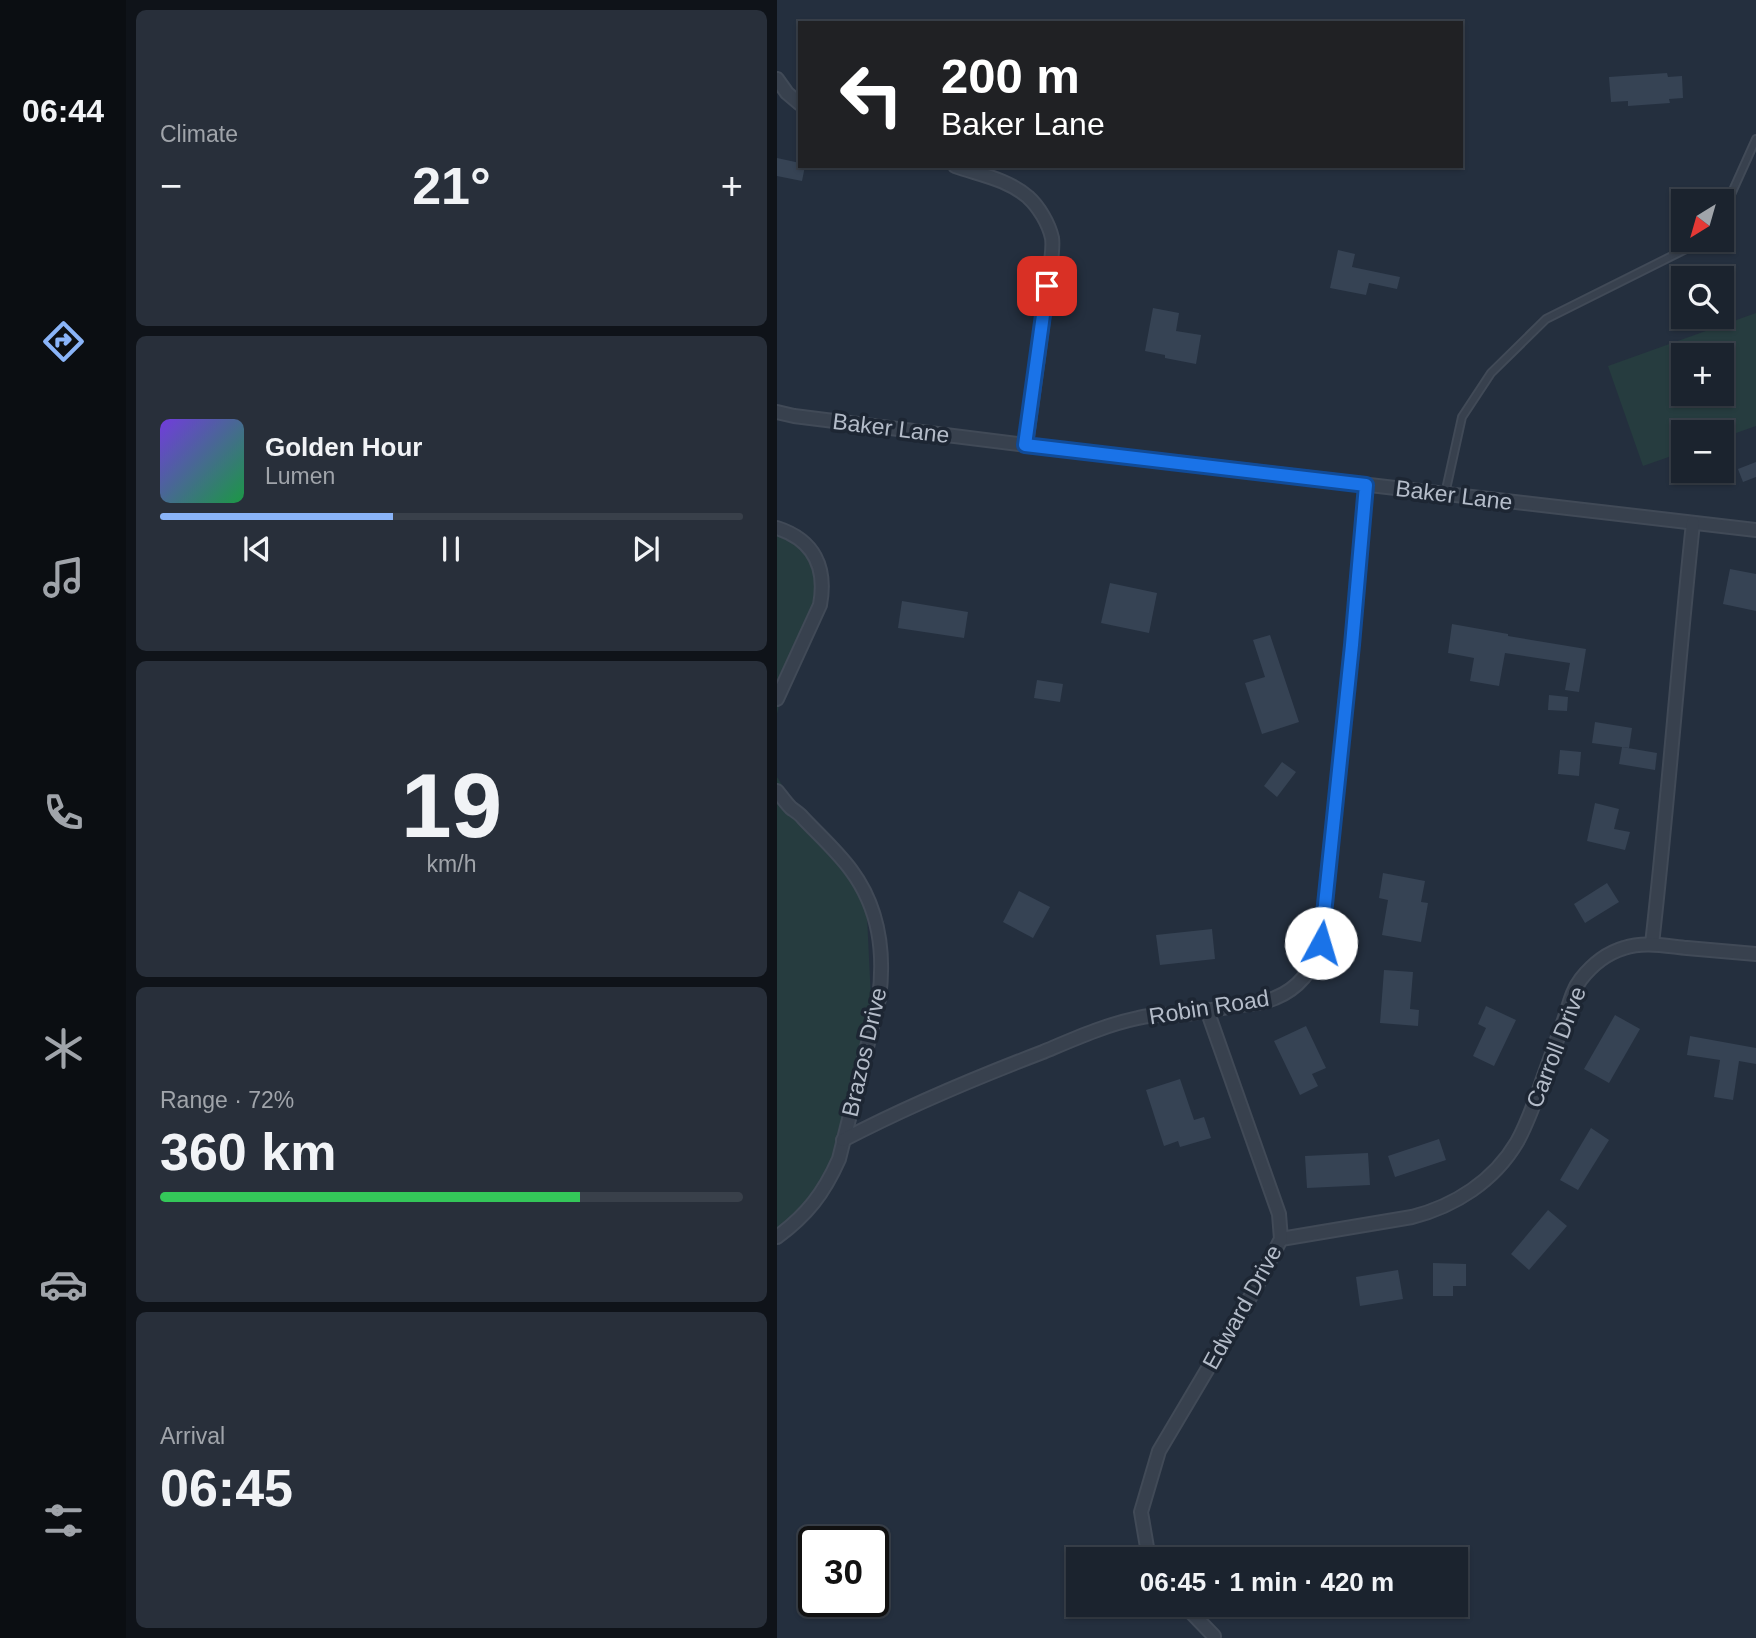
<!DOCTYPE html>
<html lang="en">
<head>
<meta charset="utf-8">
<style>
	body { margin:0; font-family:Helvetica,sans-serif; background:#282f3a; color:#f1f3f6; height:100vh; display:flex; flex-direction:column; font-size:26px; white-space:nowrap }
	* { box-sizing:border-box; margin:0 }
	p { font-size:23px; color:#a0a4aa }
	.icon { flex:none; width:38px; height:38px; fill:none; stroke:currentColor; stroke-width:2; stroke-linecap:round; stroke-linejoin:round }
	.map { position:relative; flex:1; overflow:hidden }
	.panel { display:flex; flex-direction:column; gap:10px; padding:10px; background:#0f1319; width:651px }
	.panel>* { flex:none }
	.banner { position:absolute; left:21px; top:21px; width:665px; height:147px; border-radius:0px; box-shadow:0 2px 5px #0004,0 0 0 2px #39404a; background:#202124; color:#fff; overflow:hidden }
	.needle { width:46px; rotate:217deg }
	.tools { position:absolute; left:894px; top:189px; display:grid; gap:14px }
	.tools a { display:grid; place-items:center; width:63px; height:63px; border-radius:0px; background:#1b232e; box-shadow:0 2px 5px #0004,0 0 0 2px #39404a; font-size:35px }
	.speed { position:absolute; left:21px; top:1526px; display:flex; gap:14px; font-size:35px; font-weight:700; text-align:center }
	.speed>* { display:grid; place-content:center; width:91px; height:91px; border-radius:50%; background:#1b232e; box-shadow:0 2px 5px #0004,0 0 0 2px #39404a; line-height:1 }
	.speed .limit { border:4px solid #111; border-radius:10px; background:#fff; color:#111 }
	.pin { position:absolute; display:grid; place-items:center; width:60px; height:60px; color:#fff; margin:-30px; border-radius:14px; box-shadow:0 4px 10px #0006 }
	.me { position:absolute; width:77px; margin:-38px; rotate:6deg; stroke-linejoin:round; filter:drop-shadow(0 0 5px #0008) }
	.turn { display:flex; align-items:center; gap:24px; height:147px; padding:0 28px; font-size:32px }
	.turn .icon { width:91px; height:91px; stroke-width:2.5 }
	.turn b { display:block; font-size:49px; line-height:60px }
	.big { font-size:52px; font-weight:700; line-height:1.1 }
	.panel .tile { flex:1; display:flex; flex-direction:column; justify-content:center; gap:10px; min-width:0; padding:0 24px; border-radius:10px; background:#282f3a }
	.panel .dial { align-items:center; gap:0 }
	.dial b { font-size:91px; line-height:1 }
	.song { display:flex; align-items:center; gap:21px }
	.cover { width:84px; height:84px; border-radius:10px; background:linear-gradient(135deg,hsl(260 70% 55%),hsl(140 70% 35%)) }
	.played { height:7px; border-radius:4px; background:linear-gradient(90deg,#8ab4f8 40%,#39404a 40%) }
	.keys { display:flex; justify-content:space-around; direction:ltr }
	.heat { display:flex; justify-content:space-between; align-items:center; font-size:38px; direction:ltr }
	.charge { height:10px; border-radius:5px; background:linear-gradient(90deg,#34c759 72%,#39404a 0) }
	.trip { position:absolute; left:289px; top:1547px; width:402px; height:70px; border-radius:0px; background:#1b232e; box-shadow:0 2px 5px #0004,0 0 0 2px #39404a; font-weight:700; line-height:70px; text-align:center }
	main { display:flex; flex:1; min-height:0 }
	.tab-bar { display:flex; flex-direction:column; width:126px; justify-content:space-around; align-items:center; background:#0b0e12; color:#a0a4aa }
	.tab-bar .icon { width:49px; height:49px }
	.tab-bar .active { color:#8ab4f8 }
	.tab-bar b { font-size:32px; color:#f1f3f6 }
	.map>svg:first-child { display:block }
	.green { fill:#263c3f; fill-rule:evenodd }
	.building { fill:#364354 }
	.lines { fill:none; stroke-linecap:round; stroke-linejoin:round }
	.service-casing { stroke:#414a57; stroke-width:10 }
	.minor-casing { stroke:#414a57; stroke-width:16 }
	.service { stroke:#38414e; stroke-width:6 }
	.minor { stroke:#38414e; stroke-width:12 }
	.route-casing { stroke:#114b97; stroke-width:18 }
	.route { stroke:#1a73e8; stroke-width:12 }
	.labels { text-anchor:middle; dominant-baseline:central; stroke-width:7; stroke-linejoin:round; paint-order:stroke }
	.street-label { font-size:23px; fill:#b4bcc9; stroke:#1d2633 }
</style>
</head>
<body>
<main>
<nav class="tab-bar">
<b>06:44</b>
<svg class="icon active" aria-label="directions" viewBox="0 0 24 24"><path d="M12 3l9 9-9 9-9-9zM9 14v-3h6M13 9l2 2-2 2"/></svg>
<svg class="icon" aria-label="music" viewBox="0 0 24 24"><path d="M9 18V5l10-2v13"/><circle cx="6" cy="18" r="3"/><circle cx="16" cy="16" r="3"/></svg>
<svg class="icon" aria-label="phone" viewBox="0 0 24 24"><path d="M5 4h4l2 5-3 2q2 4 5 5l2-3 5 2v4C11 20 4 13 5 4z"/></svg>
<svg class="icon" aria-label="climate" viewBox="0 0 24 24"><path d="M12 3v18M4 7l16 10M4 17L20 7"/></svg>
<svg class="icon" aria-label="car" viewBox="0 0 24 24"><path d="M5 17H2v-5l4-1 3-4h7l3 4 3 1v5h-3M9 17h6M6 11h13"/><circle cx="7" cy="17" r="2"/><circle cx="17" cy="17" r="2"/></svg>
<svg class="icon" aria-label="filters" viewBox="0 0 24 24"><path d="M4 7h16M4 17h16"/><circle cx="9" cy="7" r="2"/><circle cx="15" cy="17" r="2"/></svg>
</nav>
<section class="panel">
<div class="tile"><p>Climate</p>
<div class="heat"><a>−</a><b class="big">21°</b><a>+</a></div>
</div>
<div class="tile">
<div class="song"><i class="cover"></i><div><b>Golden Hour</b><p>Lumen</p></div></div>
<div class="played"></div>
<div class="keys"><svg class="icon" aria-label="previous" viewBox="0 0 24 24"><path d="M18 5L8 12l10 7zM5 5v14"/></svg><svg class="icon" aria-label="pause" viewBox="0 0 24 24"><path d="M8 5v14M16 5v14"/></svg><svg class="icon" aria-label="next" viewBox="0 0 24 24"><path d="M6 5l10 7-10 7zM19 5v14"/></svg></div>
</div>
<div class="tile dial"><b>19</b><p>km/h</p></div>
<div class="tile"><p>Range · 72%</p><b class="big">360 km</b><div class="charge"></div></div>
<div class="tile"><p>Arrival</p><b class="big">06:45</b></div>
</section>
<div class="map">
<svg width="979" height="1638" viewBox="0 0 979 1638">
	<rect width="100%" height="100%" fill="#242f3e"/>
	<!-- green -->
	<g class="green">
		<path d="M979,313V426L945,438V432H906V452L866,466L831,366ZM906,355H945V394H906Z"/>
		<path d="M0,532L33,548L43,605L8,680L0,714Z"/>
		<path d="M0,777L23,814L89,895L95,1021L62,1159L4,1234L0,1237Z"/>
	</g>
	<!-- building -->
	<g class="building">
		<path d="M890,73L891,77L905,76L906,98L892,99L893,103L851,106V101L834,102L832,77Z"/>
		<path d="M0,158L23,163V166H28L25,181L0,176Z"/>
		<path d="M561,250L578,254L575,267L623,277L620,289L592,283L589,295L553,288Z"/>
		<path d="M376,308L402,313L399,331L424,335L419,364L388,358V355L368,351Z"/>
		<path d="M979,462V477L966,482L961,469Z"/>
		<path d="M953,569L979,574V611L946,604Z"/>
		<path d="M333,583L380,593L372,633L324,623Z"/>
		<path d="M125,601L191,612L187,638L121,628Z"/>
		<path d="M675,624L731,634V636L809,649L802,692L788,690L793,663L728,653L722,686L693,681L697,658L671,653Z"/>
		<path d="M493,635L522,722L485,734L468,683L488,677L476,640Z"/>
		<path d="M260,680L286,684L283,702L257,698Z"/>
		<path d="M772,695L791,697L790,711L771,710Z"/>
		<path d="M818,722L855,728L852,748L815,743Z"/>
		<path d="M845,747L880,753L878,770L842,764Z"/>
		<path d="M783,750L804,752L802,776L781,774Z"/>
		<path d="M505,762L519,772L500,797L487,786Z"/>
		<path d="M818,803L842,809L837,829L853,832L848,850L810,841Z"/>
		<path d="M606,873L648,881L644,902L651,903L644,942L605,935L611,900L602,898Z"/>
		<path d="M830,883L842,902L808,923L797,904Z"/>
		<path d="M242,891L273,907L256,938L226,922Z"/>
		<path d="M435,929L438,959L383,965L379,935Z"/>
		<path d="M607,970L636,972L633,1009L642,1010L641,1026L603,1023Z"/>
		<path d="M709,1006L739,1020L717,1066L696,1056L709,1028L701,1024Z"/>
		<path d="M838,1015L863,1029L832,1083L807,1069Z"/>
		<path d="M529,1026L549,1068L535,1074L541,1086L523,1095L497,1041Z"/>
		<path d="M913,1036L979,1048V1064L962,1061L956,1100L937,1097L943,1060L910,1055Z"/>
		<path d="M403,1079L417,1120L427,1117L434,1138L403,1147L401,1141L387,1146L369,1090Z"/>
		<path d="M814,1128L832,1140L801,1190L783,1180Z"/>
		<path d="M662,1139L669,1160L618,1177L611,1156Z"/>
		<path d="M591,1153L593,1185L530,1188L528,1156Z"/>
		<path d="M771,1210L790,1226L752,1270L734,1254Z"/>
		<path d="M656,1263L689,1264V1286H676V1296H656Z"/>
		<path d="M621,1270L626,1299L583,1306L579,1277Z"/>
	</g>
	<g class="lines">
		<defs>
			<g id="service">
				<path d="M945,210L952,199L979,139"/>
				<path d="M668,494L685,417L714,373L769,319L923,242L925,240"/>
			</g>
			<g id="minor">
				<path d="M0,79L10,93L23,104"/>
				<path d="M178,166C204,175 230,179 251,197C262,207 272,224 275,238C277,251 272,273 270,286C264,339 256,392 249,445"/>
				<path d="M0,412L17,416L249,445L979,530"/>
				<path d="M0,528C37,540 50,567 43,605L0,699"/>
				<path d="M0,791C4,796 9,803 14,808C18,811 23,814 26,818C42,835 60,851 74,870C103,909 108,953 102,999L62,1159C47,1193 30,1215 0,1237"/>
				<path d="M875,944C891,804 901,663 916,523"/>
				<path d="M66,1140C131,1106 198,1078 266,1052C297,1039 328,1025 361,1018C377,1014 393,1015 409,1014C427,1012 444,1008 462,1005C474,1004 487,1003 498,998C523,988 537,968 544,943L575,645L589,485"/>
				<path d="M504,1239L635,1217C678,1206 717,1181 740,1142C749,1126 755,1109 761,1093C769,1069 778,1046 786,1023C792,1007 794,992 804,979C815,965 830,953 847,948C867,941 889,946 910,948C933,950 956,952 979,954"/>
				<path d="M372,1559L364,1512L382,1451L478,1289L504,1239L502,1214L430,1010"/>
				<path d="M407,1605L437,1636"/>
			</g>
		</defs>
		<!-- service casing -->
		<use href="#service" class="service-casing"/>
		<!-- minor casing -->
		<use href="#minor" class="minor-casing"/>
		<!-- service -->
		<use href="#service" class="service"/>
		<!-- minor -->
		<use href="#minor" class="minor"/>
	</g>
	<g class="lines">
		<defs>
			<path id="route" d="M270,286L248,445L589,485L575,645L544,943"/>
		</defs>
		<!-- route casing -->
		<use href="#route" class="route-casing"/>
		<!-- route -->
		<use href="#route" class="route"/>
	</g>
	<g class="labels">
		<!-- street labels -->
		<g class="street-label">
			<text transform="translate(114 428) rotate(7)">Baker Lane</text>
			<text transform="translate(677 495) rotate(7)">Baker Lane</text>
			<text transform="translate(432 1007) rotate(-9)">Robin Road</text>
			<text transform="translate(779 1047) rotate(-69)">Carroll Drive</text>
			<text transform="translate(87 1052) rotate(-77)">Brazos Drive</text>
			<text transform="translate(465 1307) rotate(-61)">Edward Drive</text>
		</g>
	</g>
</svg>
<div class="tools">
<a><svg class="needle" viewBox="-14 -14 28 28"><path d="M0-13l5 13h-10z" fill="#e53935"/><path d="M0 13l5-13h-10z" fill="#a0a4aa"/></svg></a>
<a><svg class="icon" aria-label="search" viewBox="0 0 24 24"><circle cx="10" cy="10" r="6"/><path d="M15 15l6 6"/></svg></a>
<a>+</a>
<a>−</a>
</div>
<div class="speed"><div class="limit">30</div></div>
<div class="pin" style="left:270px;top:286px;background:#d93025"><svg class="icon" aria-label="arrive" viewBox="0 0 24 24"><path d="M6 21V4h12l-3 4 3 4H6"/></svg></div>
<svg class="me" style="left:544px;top:943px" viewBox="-20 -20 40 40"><circle r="19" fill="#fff"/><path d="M0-13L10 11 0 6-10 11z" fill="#1a73e8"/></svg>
<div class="trip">06:45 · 1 min · 420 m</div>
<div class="banner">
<div class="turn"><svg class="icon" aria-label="left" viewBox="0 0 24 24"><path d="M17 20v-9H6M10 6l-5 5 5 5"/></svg><div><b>200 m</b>Baker Lane</div></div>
</div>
</div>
</main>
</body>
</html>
